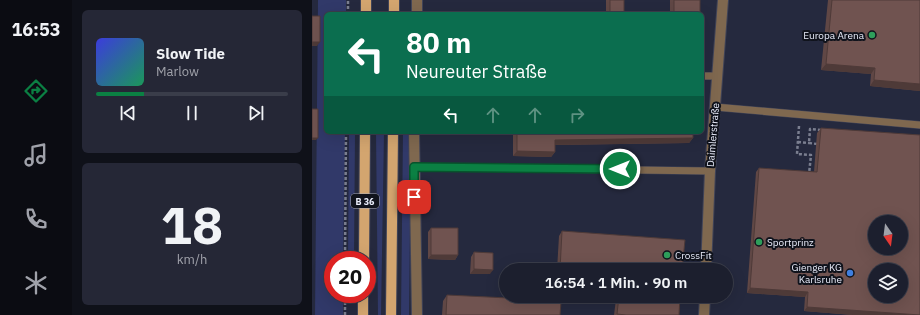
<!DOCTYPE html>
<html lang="de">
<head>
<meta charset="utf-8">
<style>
	:root { --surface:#1c1f2e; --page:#252736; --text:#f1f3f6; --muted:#a0a2aa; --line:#3a3d4a; --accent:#0b8043 }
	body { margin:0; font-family:"IBM Plex Sans",sans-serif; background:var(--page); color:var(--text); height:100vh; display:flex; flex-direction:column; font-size:15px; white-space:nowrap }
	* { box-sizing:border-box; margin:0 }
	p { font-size:13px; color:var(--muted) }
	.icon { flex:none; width:22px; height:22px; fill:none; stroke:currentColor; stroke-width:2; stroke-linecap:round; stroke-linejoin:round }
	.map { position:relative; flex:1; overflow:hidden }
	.panel { display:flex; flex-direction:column; gap:10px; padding:10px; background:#0f1119; width:240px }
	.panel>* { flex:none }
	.hud { position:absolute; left:12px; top:12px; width:380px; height:122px; border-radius:6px; box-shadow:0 4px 16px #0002,0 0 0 1px var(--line); background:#0b6e4f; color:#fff; overflow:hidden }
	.needle { width:26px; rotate:166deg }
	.controls { position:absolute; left:556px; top:215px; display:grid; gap:8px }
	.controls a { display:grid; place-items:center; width:40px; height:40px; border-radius:50%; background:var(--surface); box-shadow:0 4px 16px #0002,0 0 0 1px var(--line); font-size:20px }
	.speed { position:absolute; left:12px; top:251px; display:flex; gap:8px; font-size:20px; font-weight:700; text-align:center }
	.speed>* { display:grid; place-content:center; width:52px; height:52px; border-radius:50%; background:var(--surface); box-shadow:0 4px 16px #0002,0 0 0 1px var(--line); line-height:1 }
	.speed .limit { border:6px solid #d22; background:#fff; color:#111 }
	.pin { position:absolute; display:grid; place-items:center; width:34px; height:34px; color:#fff; margin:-17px; border-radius:8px; box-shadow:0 2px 6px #0006 }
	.me { position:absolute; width:44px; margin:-22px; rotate:270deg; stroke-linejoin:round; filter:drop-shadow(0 0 3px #0008) }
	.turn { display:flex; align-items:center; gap:14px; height:84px; padding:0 16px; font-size:18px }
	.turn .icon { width:52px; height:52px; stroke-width:2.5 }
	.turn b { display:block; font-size:28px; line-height:34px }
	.lanes { display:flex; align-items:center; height:38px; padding:0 16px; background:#0003; justify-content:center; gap:20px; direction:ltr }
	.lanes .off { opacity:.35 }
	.panel .card { flex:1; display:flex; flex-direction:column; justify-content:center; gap:6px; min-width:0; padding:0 14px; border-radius:6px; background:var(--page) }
	.panel .dial { align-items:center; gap:0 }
	.dial b { font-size:52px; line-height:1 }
	.song { display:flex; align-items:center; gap:12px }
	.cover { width:48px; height:48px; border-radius:6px; background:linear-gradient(135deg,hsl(240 70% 55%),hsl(150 70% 35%)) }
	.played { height:4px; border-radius:2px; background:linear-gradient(90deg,var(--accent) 25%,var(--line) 25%) }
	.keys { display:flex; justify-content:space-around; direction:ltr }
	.trip { position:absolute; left:187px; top:263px; width:234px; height:40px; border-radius:20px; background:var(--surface); box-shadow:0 4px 16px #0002,0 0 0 1px var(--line); font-weight:600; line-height:40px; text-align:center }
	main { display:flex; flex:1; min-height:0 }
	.dock { display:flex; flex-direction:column; width:72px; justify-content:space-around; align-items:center; background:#0b0c12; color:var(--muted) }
	.dock .icon { width:28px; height:28px }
	.dock .selected { color:var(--accent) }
	.dock b { font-size:18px; color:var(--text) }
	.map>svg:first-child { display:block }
	.green { fill:#313969 }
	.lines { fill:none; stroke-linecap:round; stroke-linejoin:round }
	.service-casing { stroke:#414458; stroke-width:8 }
	.minor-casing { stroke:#414458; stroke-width:12 }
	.primary-casing { stroke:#414458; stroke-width:12 }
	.path { stroke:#7a7e8f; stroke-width:2.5; stroke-dasharray:3 2; stroke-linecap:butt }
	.service { stroke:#7f684f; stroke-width:7 }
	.minor { stroke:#7f684f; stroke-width:10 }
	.primary { stroke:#d3a56f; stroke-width:10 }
	.wall { fill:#604745 }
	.shaded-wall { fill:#4e3a38 }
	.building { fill:#705350; stroke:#4e3a38; fill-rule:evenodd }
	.route-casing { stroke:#07532c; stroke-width:10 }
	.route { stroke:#0b8043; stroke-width:7 }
	.leisure-dot { fill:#2e9e5b; stroke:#10131c; stroke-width:1.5 }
	.shop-dot { fill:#3f7fe0; stroke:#10131c; stroke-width:1.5 }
	.labels { text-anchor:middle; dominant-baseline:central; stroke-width:4; stroke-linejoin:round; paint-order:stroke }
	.shield { fill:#10131c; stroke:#a9acb8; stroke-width:1 }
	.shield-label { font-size:9px; font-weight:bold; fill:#eaedfb }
	.poi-label { font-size:10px; fill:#eaedfb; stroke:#10131c; text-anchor:end }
	.street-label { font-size:10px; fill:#eaedfb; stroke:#10131c }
</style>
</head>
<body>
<main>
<nav class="dock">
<b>16:53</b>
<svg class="icon selected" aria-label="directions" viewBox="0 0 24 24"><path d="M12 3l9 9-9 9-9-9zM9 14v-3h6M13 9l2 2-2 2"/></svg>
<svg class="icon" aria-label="music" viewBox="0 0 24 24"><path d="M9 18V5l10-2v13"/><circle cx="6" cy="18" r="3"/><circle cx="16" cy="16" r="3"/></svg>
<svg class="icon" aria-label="phone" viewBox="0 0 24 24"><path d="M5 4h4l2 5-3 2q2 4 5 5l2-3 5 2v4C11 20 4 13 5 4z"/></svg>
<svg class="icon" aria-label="climate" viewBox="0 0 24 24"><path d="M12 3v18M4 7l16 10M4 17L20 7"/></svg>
</nav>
<section class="panel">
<div class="card">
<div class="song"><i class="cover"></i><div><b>Slow Tide</b><p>Marlow</p></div></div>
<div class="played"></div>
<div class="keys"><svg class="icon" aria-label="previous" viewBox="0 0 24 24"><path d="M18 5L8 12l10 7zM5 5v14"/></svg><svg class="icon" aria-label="pause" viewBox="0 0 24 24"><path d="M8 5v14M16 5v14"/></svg><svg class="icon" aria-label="next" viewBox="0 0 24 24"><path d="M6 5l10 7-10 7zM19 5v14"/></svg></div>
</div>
<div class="card dial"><b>18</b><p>km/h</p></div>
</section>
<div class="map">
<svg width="608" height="315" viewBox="0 0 608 315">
	<rect width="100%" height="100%" fill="#25293e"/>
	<path class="green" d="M6,0H34V14H14V132H33L31,260H21V294H31V315H3Z
		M37,132H43L42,260H36Z
		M64,132H72L69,315H66Z
		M91,132H99L97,315H89Z"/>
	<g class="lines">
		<g class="service-casing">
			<path id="service" d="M390,76H404
				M403,107L608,125
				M102,167L398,171"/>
		</g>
		<g class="minor-casing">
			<path id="minor" d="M105,14V0
				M102,132L105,315
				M394,270L398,171L411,0
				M392,315L393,296"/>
		</g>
		<g class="primary-casing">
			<path id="primary" d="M54,14V0
				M82,14V0
				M52,260L53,132
				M51,315V294
				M79,315L81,132"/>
		</g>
		<path class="path" d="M36,14V0
			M487,126L485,154L499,155L497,174
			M486,142L497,143
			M505,144L497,143L498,129L509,130
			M33,260L34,132
			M33,315V294"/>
		<use href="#service" class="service"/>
		<use href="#minor" class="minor"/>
		<use href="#primary" class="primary"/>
	</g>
	<path class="wall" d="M294,0H312V14H294Z
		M358,0H388V14H358Z
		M516,0H608V91L558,86L559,74L509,70Z
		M509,128L608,315H541L492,311L493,297L435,293L444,172L447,168L502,172L505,133Z
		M201,132H381V138L377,143L243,145V152L239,157L201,156Z
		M119,228L146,255L143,260L116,259V232Z
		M250,231L370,270H245L247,236Z
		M162,252L178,274H158L159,257Z
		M135,295L248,315H130L131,301Z
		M252,296H368L367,315H302L304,299Z"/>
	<path class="shaded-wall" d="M0,42H8L5,46H0Z
		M514,64L563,68L559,74L509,70Z
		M562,80L608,84V91L558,86Z
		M0,138H6L4,140H0Z
		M381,138L377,143L239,145L243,140Z
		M205,151L243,152L239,157L201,156Z
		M119,255H146L143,260L116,259Z
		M162,269L181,270L178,274H158Z
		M438,288L496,292L493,297L435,293Z
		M252,296H306L304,299Z
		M495,307L608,315H541L492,311Z"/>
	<path class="building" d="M298,0H312V14H298Z
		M362,0H388V14H362Z
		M520,0H608V84L562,80L563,68L514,64Z
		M135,12L159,13V14H135Z
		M0,16H8V42H0Z
		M0,109H6V138H0Z
		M509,128L608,135V315L495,307L496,292L438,288L447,168L505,172ZM563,222H589V248H563ZM563,270H589V296H563Z
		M205,132H381V138L243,140V152L205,151Z
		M119,228H146V255H119Z
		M250,231L373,240L370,270H248Z
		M162,252L181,253V270L162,269Z
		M135,295L217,299L249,302L248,315H134Z
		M307,296H368L367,315H314L305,314Z"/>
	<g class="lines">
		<g class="route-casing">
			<path id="route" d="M102,197V167L308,169"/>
		</g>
		<use href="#route" class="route"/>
	</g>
	<g class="leisure-dot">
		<circle cx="560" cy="35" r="4"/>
		<circle cx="447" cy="242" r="4"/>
		<circle cx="355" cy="255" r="4"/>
	</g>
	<circle class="shop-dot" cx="538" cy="273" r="4"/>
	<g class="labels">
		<rect class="shield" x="39" y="194" width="28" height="14" rx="3"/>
		<g class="shield-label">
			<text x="53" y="201">B 36</text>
		</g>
		<g class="poi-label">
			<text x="552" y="35">Europa Arena</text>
			<text x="455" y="242" text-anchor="start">Sportprinz</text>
			<text x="363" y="255" text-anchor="start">CrossFit</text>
			<text x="530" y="267">Gienger KG<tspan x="530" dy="12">Karlsruhe</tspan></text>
		</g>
		<g class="street-label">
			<text transform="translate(401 135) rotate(-85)">Daimlerstraße</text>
		</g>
	</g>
</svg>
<div class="controls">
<a><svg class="needle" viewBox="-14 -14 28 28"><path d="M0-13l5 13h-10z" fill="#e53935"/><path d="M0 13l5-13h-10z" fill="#a0a2aa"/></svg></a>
<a><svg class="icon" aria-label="layers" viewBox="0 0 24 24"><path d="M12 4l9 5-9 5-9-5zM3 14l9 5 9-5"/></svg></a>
</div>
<div class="speed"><div class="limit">20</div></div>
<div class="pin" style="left:102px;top:197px;background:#d93025"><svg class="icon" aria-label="arrive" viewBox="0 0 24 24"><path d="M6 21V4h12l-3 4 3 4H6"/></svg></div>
<svg class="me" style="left:308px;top:169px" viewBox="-20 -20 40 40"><circle r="17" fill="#0b8043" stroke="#fff" stroke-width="3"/><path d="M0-11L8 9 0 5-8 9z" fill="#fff"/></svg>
<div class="trip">16:54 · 1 Min. · 90 m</div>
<div class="hud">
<div class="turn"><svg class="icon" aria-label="left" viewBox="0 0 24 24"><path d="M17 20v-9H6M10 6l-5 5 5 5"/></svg><div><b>80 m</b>Neureuter Straße</div></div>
<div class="lanes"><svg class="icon" aria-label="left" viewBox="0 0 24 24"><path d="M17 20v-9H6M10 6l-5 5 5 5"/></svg><svg class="icon off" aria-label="ahead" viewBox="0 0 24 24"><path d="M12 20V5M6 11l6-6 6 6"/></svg><svg class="icon off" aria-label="ahead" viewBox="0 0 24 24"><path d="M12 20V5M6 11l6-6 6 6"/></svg><svg class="icon off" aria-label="right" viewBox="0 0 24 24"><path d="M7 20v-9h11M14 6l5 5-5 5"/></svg></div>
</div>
</div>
</main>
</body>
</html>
